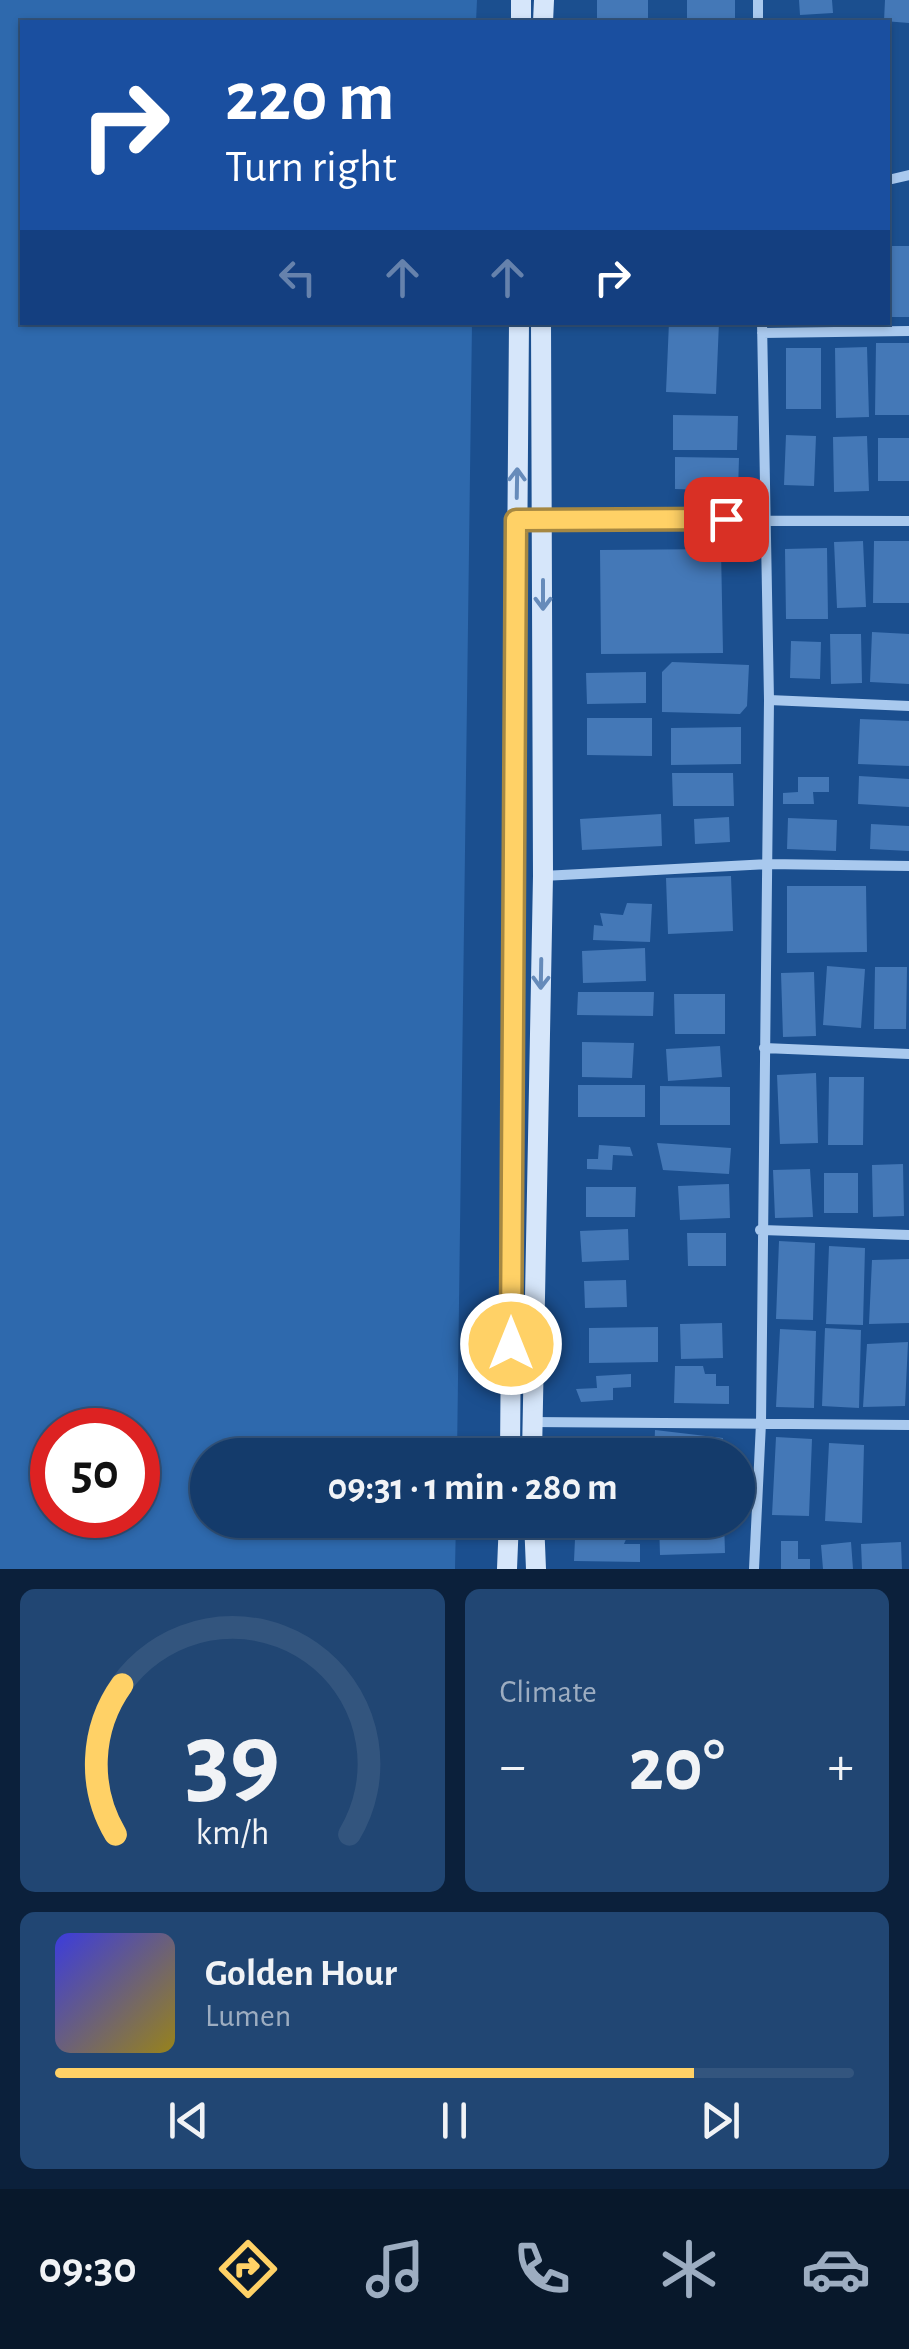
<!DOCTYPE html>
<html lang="en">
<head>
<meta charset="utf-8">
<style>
	:root { --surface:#143b6b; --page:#214673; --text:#f1f3f6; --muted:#9dadc1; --line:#33557e; --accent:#ffd166 }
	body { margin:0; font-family:"Alegreya Sans",sans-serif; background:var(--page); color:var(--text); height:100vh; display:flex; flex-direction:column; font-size:38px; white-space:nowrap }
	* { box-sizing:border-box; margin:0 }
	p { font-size:32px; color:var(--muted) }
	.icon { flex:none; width:55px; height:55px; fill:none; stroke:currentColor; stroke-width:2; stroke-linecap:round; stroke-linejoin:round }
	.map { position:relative; height:1569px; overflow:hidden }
	.drawer { display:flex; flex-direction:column; gap:20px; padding:20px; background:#0b203b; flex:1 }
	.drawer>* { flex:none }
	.guide { position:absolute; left:20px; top:20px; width:870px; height:305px; border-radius:0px; box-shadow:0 2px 8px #0004,0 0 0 2px var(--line); background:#1a4fa0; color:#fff; overflow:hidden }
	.speed { position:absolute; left:30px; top:1408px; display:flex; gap:20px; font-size:50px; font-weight:700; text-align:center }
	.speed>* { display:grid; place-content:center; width:130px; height:130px; border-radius:50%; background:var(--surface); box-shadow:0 2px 8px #0004,0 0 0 2px var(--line); line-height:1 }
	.speed .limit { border:15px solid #d22; background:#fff; color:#111 }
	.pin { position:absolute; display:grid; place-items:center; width:85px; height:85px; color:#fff; margin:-42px; border-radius:20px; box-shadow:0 5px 15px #0006 }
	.me { position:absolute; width:110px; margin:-55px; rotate:0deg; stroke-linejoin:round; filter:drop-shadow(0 0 8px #0008) }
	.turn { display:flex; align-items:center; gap:35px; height:210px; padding:0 40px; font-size:45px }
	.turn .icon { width:130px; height:130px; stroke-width:2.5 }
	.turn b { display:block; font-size:70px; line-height:85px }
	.lanes { display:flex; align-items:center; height:95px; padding:0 40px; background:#0003; justify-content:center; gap:50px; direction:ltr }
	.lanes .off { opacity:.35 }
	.big { font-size:75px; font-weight:600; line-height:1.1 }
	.drawer .tile { flex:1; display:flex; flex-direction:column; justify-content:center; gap:15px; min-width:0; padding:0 35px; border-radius:15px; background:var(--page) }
	.drawer .dial { align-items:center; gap:0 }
	.dial svg { height:260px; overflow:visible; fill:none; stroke:var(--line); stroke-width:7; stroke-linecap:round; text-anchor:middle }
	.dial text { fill:var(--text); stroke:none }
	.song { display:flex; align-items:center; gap:30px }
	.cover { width:120px; height:120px; border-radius:15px; background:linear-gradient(135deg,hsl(240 70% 55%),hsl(50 70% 35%)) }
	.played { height:10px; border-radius:5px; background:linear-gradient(90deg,var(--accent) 80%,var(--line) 80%) }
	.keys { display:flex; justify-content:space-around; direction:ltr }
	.heat { display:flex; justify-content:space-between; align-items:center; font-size:55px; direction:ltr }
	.drawer .tiles { flex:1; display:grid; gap:20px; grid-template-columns:1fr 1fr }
	.tile:last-child { grid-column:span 2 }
	.trip { position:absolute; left:190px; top:1438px; width:565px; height:100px; border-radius:50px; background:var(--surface); box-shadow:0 2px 8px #0004,0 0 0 2px var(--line); font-weight:600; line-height:100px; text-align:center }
	.tabs { display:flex; height:160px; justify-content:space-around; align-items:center; background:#08182b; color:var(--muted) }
	.tabs .icon { width:70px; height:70px }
	.tabs .active { color:var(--accent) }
	.tabs b { font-size:45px; color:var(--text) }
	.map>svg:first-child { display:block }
	.green { fill:#2e69ad; fill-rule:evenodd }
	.building { fill:#4478b7 }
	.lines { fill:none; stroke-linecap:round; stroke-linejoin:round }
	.street { stroke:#a9c9ee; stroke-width:10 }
	.secondary { stroke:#d6e6fa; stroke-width:20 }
	.oneway { stroke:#668bba }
	.route-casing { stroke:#a68842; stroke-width:25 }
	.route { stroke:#ffd166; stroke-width:18 }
</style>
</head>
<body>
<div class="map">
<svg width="909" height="1569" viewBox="0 0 909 1569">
	<rect width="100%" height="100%" fill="#1b4f8f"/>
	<path class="green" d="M0,0H477L476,22H22V322L472,323L457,1455H208V1520H456L455,1569H0ZM52,1430H138V1515H52Z"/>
	<path class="building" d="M597,0H648V22H597Z
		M687,0H735V21L687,20Z
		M799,0H832L833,13L800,15Z
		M885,0H909V23L884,21Z
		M888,246H909V317H888Z
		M669,322H719L716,394L666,392Z
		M876,343H909V415H875Z
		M867,347L869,417L836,418L835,348Z
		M786,348H821V409H786Z
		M673,415L738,416L737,450H673Z
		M786,435L816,436L814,486L784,485Z
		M867,436L869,491L834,492L833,437Z
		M878,438H909V481H878Z
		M675,457L739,458L738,491L675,489Z
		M863,541L866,607L837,608L834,542Z
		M874,541H909V603H873Z
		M827,548L828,619H786L785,549Z
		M721,549L723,653L601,654L600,550Z
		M872,632L909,634V684L870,682Z
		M830,634H861L862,683L831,684Z
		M791,641L821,642L820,679L790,678Z
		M672,662L749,665L747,706L740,714L662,712V672Z
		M646,672V703L587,704L586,673Z
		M587,718H652V756L587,755Z
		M860,719L909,721V766L858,764Z
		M741,727V764L671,765V728Z
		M672,773H733L734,806H673Z
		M859,776L909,779V807L858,804Z
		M798,777H829V792H813L814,804H783V793L798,792Z
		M661,814L662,846L582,850L580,819Z
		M729,817L730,842L695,844L694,819Z
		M788,818L837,820L836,851L787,849Z
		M871,824L909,826V851L870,849Z
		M731,876L733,931L668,934L666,878Z
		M787,886H866L867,952L787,953Z
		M627,903L652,904L650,942L593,940L594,925L603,926L600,913L623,915Z
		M645,948L646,981L583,983L582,951Z
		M827,966L865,969L861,1028L823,1025Z
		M875,967H907L906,1029H874Z
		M814,972L816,1036L783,1037L781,973Z
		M578,992H654L653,1016L577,1015Z
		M674,994H725V1034H675Z
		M582,1042L634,1043L632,1078L582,1077Z
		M720,1046L722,1077L668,1081L666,1049Z
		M816,1073L818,1143L780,1144L777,1075Z
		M829,1077H864L863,1145H828Z
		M578,1085H645V1117H578Z
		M660,1086L730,1087V1125H660Z
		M657,1143L731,1148L729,1174L663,1170Z
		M599,1145L630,1147L633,1156L613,1155L612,1170L587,1169V1159H598Z
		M903,1164L904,1216L873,1217L872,1165Z
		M810,1169L813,1217L775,1218L773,1170Z
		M824,1173H858V1213H824Z
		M729,1184L730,1218L680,1220L678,1186Z
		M586,1187H636L635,1217H586Z
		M628,1229L629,1260L582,1262L580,1231Z
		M687,1233H726V1266H688Z
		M779,1241L815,1243L813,1320L776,1319Z
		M829,1246L865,1248L863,1325L826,1324Z
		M909,1259V1323L869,1324L872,1260Z
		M626,1280L627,1307L585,1308L584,1281Z
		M722,1323L723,1358L681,1359L680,1324Z
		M658,1327V1362L589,1363V1328Z
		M825,1328L861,1330L859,1408L822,1406Z
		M780,1329L816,1331L814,1408L776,1407Z
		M908,1342L905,1406L863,1407L867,1344Z
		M675,1366H703L705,1374H716V1386H729V1404L674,1403Z
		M631,1374V1387L613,1388V1400L581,1402L576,1389L597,1388L596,1376Z
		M655,1430L723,1438L722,1455H654Z
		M776,1437L812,1439L809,1516L772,1515Z
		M829,1443L864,1445L862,1523L825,1521Z
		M682,1520H724L725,1553L660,1555L659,1521Z
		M591,1529L630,1530L624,1544H640V1562L574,1561L575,1539H591Z
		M781,1541H798V1559H810V1569H781Z
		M851,1542L853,1569H823L821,1545Z
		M901,1542L902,1569H862L861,1544Z"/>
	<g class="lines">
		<path class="street" d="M758,22V0
			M888,180L909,175
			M762,333L909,331
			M517,520L909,521
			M769,700L909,706
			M543,876L767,864L909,866
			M764,1048L909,1054
			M760,1230L909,1235
			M530,1422L909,1425
			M754,1569L761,1423L769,700L762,322"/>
		<path class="secondary" d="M521,22V0
			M543,22L544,0
			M510,1455L519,322
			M532,1455L543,876L541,322
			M534,1520L536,1569
			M507,1569L509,1520"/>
	</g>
	<defs><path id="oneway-shaft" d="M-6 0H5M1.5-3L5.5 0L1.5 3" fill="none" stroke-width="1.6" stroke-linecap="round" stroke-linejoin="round" transform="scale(2.5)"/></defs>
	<g class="oneway">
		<use href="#oneway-shaft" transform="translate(517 483) rotate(-89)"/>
		<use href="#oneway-shaft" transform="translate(543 595) rotate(90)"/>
		<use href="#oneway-shaft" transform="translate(541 974) rotate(91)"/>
	</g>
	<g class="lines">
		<g class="route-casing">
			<path id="route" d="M511,1344L516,520L726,519"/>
		</g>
		<use href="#route" class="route"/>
	</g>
</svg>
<div class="speed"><div class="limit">50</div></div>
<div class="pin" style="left:726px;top:519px;background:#d93025"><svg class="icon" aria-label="arrive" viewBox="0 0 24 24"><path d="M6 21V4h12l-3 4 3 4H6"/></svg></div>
<svg class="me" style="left:511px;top:1344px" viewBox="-20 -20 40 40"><circle r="17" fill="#ffd166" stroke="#fff" stroke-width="3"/><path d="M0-11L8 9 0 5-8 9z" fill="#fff"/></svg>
<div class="trip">09:31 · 1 min · 280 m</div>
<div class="guide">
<div class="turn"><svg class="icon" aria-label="right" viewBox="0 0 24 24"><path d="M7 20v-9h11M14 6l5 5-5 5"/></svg><div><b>220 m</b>Turn right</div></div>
<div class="lanes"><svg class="icon off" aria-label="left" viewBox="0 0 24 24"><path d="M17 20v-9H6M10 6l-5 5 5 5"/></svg><svg class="icon off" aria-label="ahead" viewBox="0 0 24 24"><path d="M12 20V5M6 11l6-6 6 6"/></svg><svg class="icon off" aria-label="ahead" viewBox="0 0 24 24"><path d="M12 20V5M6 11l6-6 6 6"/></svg><svg class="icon" aria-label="right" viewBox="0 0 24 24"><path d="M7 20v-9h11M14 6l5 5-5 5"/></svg></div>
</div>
</div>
<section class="drawer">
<div class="tiles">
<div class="tile dial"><svg viewBox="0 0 100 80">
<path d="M14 69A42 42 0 1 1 86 69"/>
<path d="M14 69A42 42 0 0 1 16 23" stroke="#ffd166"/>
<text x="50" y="56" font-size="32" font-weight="700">39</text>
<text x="50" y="72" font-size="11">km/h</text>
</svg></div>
<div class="tile"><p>Climate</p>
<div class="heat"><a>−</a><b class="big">20°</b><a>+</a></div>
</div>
<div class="tile">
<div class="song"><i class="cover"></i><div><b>Golden Hour</b><p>Lumen</p></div></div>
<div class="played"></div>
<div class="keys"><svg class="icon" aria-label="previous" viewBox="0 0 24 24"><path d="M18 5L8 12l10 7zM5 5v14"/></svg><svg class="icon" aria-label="pause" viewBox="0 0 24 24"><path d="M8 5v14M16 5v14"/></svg><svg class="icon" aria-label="next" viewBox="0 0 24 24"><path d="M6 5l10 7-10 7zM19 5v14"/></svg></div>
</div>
</div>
</section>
<nav class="tabs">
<b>09:30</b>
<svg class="icon active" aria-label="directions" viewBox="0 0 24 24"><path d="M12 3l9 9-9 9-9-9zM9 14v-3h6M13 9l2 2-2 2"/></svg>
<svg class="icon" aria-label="music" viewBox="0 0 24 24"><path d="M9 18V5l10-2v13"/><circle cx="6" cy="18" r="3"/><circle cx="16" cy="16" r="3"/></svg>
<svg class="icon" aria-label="phone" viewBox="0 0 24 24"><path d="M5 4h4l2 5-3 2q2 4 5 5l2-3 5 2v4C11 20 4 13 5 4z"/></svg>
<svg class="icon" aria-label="climate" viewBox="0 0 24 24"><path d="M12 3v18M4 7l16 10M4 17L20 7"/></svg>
<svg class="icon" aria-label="car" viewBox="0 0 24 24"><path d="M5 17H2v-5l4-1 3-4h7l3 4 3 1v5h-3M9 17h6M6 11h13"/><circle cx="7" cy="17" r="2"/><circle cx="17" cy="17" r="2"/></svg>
</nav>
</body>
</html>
